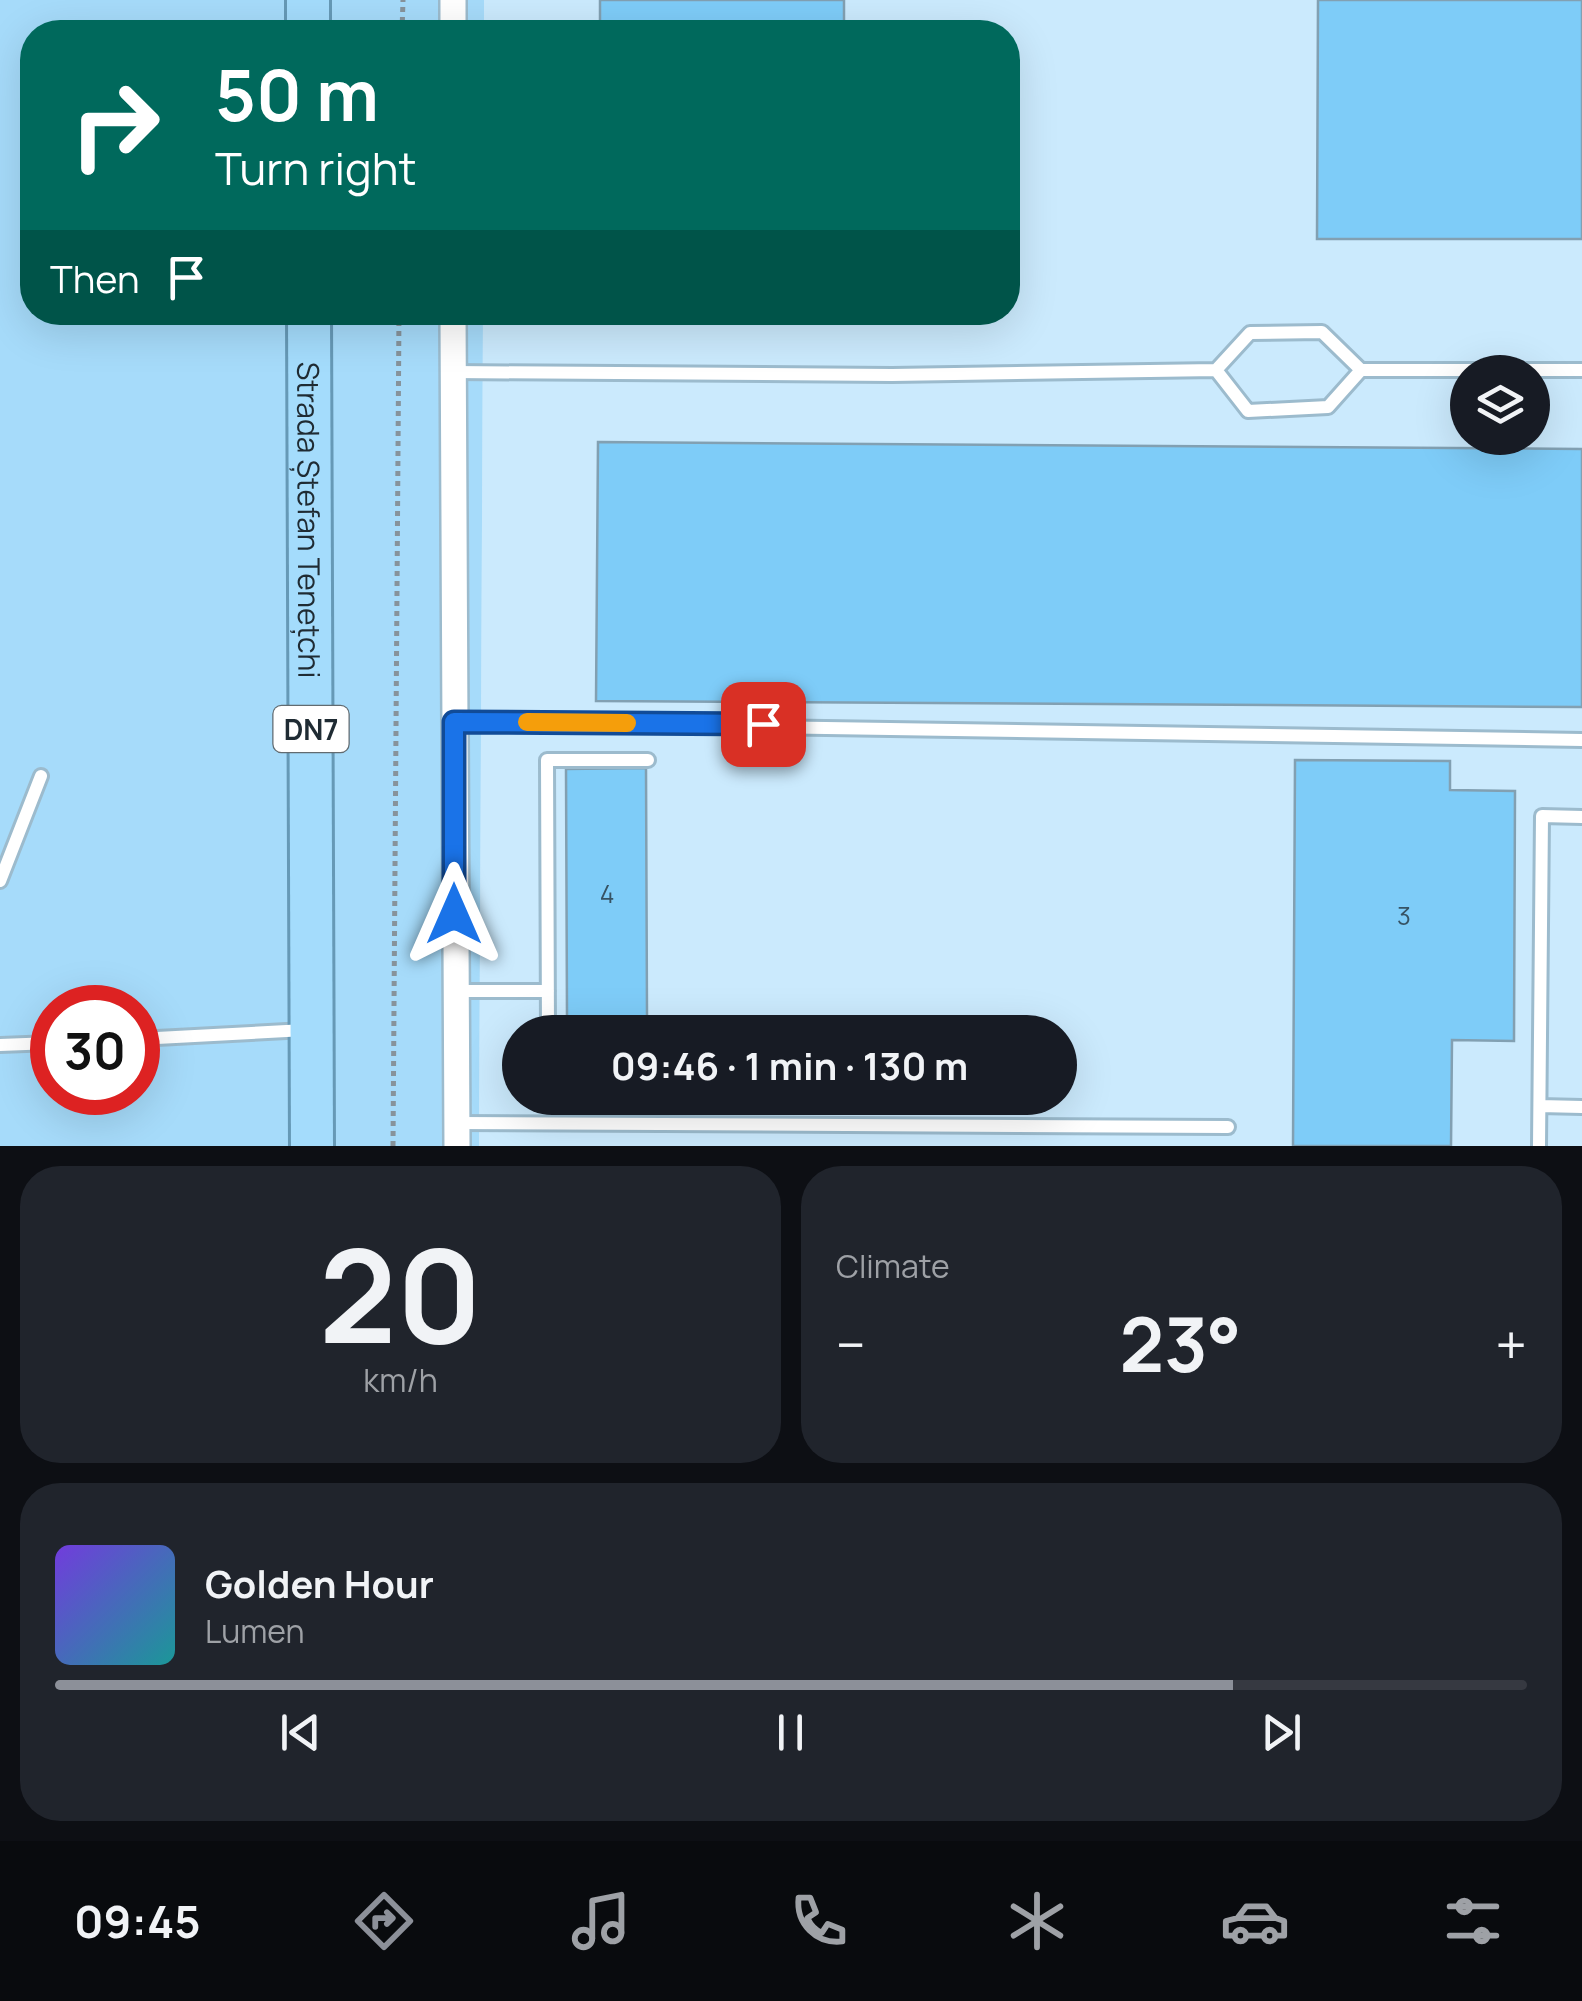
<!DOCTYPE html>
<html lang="en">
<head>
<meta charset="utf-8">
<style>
	:root { --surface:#171b24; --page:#20242c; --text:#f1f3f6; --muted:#9ea1a6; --line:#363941; --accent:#8c9099 }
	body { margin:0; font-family:Manrope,sans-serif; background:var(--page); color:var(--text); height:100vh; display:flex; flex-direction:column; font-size:38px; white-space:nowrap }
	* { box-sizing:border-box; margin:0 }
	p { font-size:32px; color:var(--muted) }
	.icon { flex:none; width:55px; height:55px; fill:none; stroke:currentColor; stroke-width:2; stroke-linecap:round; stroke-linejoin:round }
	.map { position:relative; height:1146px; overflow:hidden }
	.details { display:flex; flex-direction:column; gap:20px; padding:20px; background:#0d0f14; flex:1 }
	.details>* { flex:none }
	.top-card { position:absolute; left:20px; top:20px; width:1000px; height:305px; border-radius:40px; box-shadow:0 10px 40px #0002; background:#00695c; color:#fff; overflow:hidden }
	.fabs { position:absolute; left:1450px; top:355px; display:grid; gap:20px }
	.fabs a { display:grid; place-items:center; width:100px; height:100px; border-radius:50%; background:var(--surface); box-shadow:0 10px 40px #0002; font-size:50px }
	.speed { position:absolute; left:30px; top:985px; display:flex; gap:20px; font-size:50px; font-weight:700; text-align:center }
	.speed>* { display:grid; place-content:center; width:130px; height:130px; border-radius:50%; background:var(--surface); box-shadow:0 10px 40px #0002; line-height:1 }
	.speed .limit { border:15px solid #d22; background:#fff; color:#111 }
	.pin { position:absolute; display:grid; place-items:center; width:85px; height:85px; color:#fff; margin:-42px; border-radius:20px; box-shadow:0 5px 15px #0006 }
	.me { position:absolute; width:110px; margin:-55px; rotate:0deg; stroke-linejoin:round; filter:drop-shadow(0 0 8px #0008) }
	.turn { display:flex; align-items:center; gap:35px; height:210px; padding:0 30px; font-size:45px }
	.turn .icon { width:130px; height:130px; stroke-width:2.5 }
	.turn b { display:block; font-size:70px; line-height:85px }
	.then { display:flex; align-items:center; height:95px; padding:0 30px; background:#0003; gap:20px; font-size:38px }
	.big { font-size:75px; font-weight:700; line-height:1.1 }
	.details .card { flex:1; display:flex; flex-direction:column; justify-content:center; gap:15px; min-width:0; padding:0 35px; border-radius:40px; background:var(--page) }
	.details .dial { align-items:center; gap:0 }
	.dial b { font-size:130px; line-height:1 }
	.song { display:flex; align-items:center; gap:30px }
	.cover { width:120px; height:120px; border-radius:15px; background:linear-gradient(135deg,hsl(260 70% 55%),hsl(180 70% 35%)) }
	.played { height:10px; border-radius:5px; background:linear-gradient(90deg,var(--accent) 80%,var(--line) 80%) }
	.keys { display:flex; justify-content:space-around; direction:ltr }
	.heat { display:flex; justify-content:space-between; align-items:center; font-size:55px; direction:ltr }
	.details .tiles { flex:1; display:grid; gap:20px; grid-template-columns:1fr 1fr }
	.card:last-child { grid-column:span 2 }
	.trip { position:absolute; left:502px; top:1015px; width:575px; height:100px; border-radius:50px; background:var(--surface); box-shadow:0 10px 40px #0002; font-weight:700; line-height:100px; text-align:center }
	.tabs { display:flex; height:160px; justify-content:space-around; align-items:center; background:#090b0e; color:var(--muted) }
	.tabs .icon { width:70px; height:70px }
	.tabs .current { color:var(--accent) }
	.tabs b { font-size:45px; color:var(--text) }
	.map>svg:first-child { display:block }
	.built { fill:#cbeafd; fill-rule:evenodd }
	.green { fill:#a6dbfa; fill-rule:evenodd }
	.building { fill:#7eccf8; stroke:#82a0b2; stroke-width:2.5 }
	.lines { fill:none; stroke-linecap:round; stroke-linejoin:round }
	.service-casing { stroke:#9cbbcd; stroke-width:18 }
	.minor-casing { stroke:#9cbbcd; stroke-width:30 }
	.trunk-casing { stroke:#6699b6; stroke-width:48 }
	.path { stroke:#87939b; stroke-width:5; stroke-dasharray:5 5; stroke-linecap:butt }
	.service { stroke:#fff; stroke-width:12 }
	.minor { stroke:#fff; stroke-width:25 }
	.trunk { stroke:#a4dcfc; stroke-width:42 }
	.route-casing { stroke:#114b97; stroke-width:25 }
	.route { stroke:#1a73e8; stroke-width:18 }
	.slow { stroke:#f59e0b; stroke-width:18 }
	.labels { text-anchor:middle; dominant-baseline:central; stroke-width:9; stroke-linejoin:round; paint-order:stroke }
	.number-label { font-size:25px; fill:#375364 }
	.shield { fill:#fff; stroke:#626b70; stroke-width:2.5 }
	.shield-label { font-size:28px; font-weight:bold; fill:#1f2b33 }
	.street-label { font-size:30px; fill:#1f2b33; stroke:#fff }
</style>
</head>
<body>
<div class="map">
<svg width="1582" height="1146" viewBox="0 0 1582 1146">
	<rect width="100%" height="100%" fill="#e8f4fc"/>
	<path class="built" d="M484,0H1582V1146H479L483,313L1008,312V32H484ZM1468,372H1532V438H1468ZM520,1032H1060V1098H520Z"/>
	<path class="green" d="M0,0H484V32H32V312L483,313L479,1146H0ZM52,1008H138V1092H52Z"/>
	<path class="building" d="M600,0H844V32H600Z
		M1318,0H1582V239H1317Z
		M598,442L1582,449V707L596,701Z
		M1295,760L1450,761V790L1515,791L1514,1041L1452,1040L1451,1146H1293Z
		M646,768L647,1016L567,1017L566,769Z"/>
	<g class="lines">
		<g class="service-casing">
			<path id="service" d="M1322,332L1361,370L1328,407L1248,411L1216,370L1250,333Z
				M1361,370H1582
				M454,372L892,375L1216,370
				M455,722L1582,740
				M0,881L41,776
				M455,991H548
				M548,1032L547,760H648
				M138,1039L305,1030
				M0,1045L52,1043
				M1540,1106L1582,1107
				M457,1123L1228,1127
				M1539,1146L1542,816L1582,817"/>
		</g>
		<g class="minor-casing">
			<path id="minor" d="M453,0V32
				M453,312L457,1146"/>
		</g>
		<g class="trunk-casing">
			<g id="trunk">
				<path d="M308,0V32"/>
				<path id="s1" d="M309,312L312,1146"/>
			</g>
		</g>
		<path class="path" d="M402,32L403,0
			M393,1146L399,312"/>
		<use href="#service" class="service"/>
		<use href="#minor" class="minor"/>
		<use href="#trunk" class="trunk"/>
	</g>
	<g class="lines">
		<g class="route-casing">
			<path id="route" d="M454,914V722L763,724"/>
		</g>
		<use href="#route" class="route"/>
		<path class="slow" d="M527,722L627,723"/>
	</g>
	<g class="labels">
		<g class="number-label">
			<text x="607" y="893">4</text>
			<text x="1404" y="915">3</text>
		</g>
		<rect class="shield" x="273.5" y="706" width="75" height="46" rx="8"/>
		<g class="shield-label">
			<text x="311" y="729">DN7</text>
		</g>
		<g class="street-label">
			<text stroke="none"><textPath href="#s1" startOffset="208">Strada Ștefan Tenețchi</textPath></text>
		</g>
	</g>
</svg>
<div class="fabs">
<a><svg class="icon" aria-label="layers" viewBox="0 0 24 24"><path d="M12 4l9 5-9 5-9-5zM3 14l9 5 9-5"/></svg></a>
</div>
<div class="speed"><div class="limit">30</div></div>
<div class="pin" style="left:763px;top:724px;background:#d93025"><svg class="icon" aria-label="arrive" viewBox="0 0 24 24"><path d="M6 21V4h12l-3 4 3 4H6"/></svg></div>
<svg class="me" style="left:454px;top:914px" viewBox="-20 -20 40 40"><path d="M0-17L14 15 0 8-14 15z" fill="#1a73e8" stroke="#fff" stroke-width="4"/></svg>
<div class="trip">09:46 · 1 min · 130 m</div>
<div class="top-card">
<div class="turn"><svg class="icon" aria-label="right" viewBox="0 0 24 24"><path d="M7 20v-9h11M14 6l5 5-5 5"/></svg><div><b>50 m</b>Turn right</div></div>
<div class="then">Then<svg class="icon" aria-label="arrive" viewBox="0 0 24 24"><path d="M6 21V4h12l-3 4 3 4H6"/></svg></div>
</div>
</div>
<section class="details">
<div class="tiles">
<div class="card dial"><b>20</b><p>km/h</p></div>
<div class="card"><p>Climate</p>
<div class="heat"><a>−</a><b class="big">23°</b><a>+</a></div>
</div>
<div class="card">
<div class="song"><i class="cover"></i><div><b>Golden Hour</b><p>Lumen</p></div></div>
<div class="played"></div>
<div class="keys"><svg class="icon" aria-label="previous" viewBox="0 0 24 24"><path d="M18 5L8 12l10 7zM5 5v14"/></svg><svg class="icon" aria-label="pause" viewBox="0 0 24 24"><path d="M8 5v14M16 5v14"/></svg><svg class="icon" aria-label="next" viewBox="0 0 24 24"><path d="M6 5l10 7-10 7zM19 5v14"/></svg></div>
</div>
</div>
</section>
<nav class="tabs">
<b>09:45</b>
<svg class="icon current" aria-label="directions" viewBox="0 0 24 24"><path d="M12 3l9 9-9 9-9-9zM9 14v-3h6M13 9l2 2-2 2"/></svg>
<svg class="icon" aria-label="music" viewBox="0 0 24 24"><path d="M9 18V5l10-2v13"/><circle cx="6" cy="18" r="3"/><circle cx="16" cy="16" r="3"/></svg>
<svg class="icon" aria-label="phone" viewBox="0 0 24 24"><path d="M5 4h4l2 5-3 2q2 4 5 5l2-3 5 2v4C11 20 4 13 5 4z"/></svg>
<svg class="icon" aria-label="climate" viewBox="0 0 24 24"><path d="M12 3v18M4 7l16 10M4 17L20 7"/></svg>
<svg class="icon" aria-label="car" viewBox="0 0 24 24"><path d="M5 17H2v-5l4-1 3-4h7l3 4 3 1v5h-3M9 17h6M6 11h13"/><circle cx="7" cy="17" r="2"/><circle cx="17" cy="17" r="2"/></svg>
<svg class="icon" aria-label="filters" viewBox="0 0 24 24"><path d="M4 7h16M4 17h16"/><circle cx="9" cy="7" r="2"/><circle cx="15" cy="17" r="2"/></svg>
</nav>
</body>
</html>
